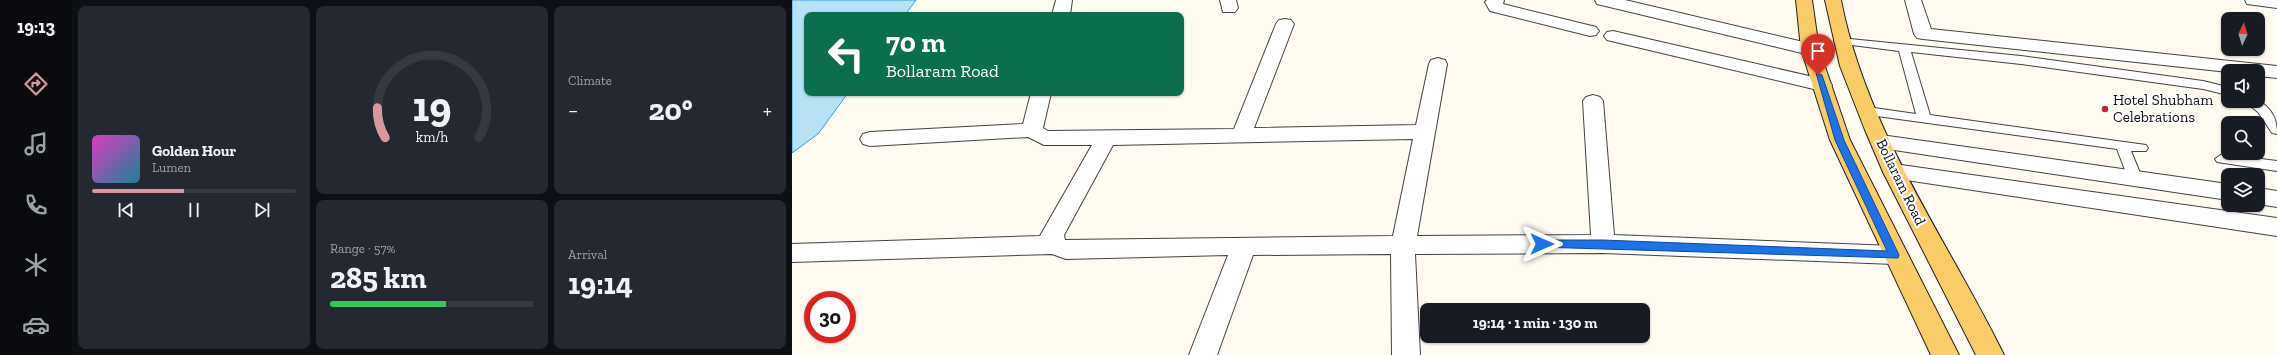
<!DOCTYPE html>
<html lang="en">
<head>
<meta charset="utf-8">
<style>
	:root { --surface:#171b24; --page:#242831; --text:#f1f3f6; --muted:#9ea1a6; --line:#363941; --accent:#db96a0 }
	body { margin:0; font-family:"Zilla Slab",serif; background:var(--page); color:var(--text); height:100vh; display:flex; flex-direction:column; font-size:15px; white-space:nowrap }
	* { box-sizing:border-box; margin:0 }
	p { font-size:13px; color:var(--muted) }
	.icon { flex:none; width:22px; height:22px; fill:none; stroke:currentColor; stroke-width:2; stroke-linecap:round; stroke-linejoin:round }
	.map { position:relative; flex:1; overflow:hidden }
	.sheet { display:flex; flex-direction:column; gap:6px; padding:6px; background:#0d0f14; width:720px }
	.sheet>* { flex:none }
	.banner { position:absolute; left:12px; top:12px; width:380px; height:84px; border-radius:8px; box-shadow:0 1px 3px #0004; background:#0b6e4f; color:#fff; overflow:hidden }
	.needle { width:26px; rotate:4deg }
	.buttons { position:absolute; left:1429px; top:12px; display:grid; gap:8px }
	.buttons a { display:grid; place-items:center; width:44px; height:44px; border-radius:8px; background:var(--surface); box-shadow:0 1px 3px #0004; font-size:20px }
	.speed { position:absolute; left:12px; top:291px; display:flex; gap:8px; font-size:20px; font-weight:700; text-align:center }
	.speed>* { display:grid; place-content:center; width:52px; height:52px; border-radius:50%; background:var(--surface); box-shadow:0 1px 3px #0004; line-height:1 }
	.speed .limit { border:6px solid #d22; background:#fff; color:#111 }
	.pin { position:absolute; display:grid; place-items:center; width:34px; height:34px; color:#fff; margin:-41px -17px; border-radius:50% 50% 50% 0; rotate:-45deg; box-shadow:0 0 4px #0007 }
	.pin .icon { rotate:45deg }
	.me { position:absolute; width:44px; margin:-22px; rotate:90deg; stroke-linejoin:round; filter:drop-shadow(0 0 3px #0008) }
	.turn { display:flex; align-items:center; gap:14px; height:84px; padding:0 16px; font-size:18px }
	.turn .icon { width:52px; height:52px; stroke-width:2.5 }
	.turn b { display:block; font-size:28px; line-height:34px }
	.big { font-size:30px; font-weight:800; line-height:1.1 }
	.sheet .card { flex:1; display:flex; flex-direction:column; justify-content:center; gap:6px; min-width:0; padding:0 14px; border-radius:8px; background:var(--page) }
	.sheet .dial { align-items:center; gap:0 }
	.dial svg { height:104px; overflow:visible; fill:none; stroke:var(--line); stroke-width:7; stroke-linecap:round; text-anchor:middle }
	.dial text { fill:var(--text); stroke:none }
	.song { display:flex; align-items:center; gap:12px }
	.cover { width:48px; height:48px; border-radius:6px; background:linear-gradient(135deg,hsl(310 70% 55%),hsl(190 70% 35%)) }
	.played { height:4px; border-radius:2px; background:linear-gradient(90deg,var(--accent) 45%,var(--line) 45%) }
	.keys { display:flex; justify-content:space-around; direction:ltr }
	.heat { display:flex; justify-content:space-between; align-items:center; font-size:22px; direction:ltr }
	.charge { height:6px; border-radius:3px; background:linear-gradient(90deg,#34c759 57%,var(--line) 0) }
	.sheet .tiles { flex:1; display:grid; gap:6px; grid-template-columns:repeat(3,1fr) }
	.card:first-child { grid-row:span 2 }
	.trip { position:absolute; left:628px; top:303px; width:230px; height:40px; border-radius:8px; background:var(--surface); box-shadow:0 1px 3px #0004; font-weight:800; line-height:40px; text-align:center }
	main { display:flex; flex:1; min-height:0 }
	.tab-bar { display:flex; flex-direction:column; width:72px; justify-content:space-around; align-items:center; background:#090b0e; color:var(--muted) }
	.tab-bar .icon { width:28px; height:28px }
	.tab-bar .active { color:var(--accent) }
	.tab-bar b { font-size:18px; color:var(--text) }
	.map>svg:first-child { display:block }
	.water { fill:#b5e2f6; stroke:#3b9dce }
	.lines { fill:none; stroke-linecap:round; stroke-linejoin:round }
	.lane-casing { stroke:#424242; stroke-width:2 }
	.street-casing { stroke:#424242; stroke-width:2 }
	.primary-casing { stroke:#202020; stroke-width:2 }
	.lane { fill:#fff; fill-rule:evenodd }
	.street { fill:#fff; fill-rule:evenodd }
	.primary { fill:#f9cc66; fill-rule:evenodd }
	.route { fill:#1a73e8; stroke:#114b97 }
	.poi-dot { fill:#c02537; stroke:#fff; stroke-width:1.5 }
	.labels { text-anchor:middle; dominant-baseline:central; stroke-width:4; stroke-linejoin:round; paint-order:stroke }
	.poi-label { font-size:15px; fill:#0f0f0f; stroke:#fff; text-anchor:start }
	.street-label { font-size:15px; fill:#0f0f0f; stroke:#fff }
</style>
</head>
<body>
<main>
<nav class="tab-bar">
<b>19:13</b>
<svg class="icon active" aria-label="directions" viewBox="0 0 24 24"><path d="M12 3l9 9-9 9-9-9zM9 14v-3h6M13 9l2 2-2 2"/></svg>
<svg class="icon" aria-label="music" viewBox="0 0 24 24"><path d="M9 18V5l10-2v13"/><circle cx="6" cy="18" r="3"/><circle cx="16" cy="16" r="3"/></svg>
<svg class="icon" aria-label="phone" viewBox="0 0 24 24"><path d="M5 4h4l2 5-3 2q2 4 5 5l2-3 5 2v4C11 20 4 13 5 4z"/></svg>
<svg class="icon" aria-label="climate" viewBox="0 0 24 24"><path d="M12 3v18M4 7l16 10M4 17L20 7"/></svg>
<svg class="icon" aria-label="car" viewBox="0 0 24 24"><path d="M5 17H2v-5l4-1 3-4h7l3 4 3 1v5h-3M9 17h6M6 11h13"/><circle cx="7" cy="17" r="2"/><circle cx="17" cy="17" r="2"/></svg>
</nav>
<section class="sheet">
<div class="tiles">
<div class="card">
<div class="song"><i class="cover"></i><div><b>Golden Hour</b><p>Lumen</p></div></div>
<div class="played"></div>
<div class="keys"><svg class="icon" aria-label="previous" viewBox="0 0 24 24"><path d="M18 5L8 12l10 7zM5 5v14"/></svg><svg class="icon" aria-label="pause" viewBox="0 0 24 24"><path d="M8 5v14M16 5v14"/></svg><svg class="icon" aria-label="next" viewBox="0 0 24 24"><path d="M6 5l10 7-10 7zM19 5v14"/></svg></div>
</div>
<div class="card dial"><svg viewBox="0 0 100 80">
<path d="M14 69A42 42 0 1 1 86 69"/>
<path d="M14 69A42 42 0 0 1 8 46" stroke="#db96a0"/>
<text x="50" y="56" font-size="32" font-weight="700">19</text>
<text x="50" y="72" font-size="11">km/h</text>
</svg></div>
<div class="card"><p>Climate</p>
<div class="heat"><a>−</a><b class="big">20°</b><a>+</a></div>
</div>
<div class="card"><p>Range · 57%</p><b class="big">285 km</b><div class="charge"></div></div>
<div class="card"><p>Arrival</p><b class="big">19:14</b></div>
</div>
</section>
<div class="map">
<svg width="1485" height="355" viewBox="0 0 1485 355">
	<rect width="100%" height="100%" fill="#fffbf0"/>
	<path class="water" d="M0,0H124L113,15H15V93H56L26,134L0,153Z"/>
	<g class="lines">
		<g class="lane-casing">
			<path id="lane" d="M1048,38L1229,56L1411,81L1436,87V95L1411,89L1229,64L1119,52L1138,115L1354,145L1356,148L1354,151H1339L1350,178L1348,181H1338L1336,178L1325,149L1070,114L1069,111L1070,108L1075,107L1124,114L1107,51L1044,43L1042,41Z
				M1466,100C1480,109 1485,118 1485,134L1480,133L1466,112L1452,101Z
				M1430,154L1485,161V171L1425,162L1423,159Z"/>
		</g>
		<g class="street-casing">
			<path id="street" d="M264,0H280L278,15H260Z
				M428,0H444L446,8L443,12H431Z
				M695,0H712L711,4L804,27L807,31L804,35L798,36L698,11L693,2Z
				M803,0H833L1024,45L1027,49L1024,53L1018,55L805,4Z
				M1113,0H1129L1139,29L1485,66V78L1466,76V71L1436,72L1131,39L1125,38L1122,34Z
				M1453,0H1485V8L1455,4Z
				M493,19L499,20L502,24L462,128L624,125L637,64L639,60L646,58L653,60L655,64L625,236L799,235L791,101L794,97L801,95L808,97L811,101L822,235L1102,246L1111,248L1114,255L1111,262L1102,264L811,253L623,254L628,355H600L599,254L461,255L425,355H397L436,255L274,259L260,254L0,262V244L248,236L300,145H252L236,137L78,146L71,144L68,139L71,134L78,132L231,124L239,93H259L251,128L256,131L442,129L484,24L487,20ZM621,139L601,236L273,240L272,235L321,145Z
				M821,31L1030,79L1037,81L1040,85L1037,89L1030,91L815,40L812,36L815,32Z
				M1089,135L1436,184V200L1082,147L1079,142L1082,137Z
				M1102,164L1485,218V236L1094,177L1091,172L1094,167Z
				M1466,188L1485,191V207L1466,204Z"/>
		</g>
		<g class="primary-casing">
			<path id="primary" d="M1004,0H1020L1027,49L1058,140L1167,355H1139L1038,140L1009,49Z
				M1033,0H1049C1074,130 1155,239 1212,355H1184L1091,172L1073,130L1048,66Z"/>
		</g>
		<use href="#lane" class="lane"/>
		<use href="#street" class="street"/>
		<use href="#primary" class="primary"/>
	</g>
	<path class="route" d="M1024,73L1030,75L1052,140L1107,255L1106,258L746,247L745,244L750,240H811L1095,251L1043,140Z"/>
	<circle class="poi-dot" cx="1313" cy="109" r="4"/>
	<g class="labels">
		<g class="poi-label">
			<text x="1321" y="100">Hotel Shubham<tspan x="1321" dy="17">Celebrations</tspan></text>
		</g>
		<g class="street-label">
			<text transform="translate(1109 182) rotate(64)">Bollaram Road</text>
		</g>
	</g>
</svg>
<div class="buttons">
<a><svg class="needle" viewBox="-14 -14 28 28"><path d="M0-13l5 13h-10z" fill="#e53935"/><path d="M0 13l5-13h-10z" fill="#9ea1a6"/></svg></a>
<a><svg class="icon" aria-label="sound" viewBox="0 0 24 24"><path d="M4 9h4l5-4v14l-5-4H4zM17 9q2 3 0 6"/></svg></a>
<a><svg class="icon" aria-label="search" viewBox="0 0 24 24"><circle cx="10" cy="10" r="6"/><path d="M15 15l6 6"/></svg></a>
<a><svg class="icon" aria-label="layers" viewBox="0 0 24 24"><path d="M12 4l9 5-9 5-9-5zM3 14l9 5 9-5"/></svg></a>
</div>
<div class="speed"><div class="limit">30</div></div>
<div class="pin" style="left:1026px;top:75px;background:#d93025"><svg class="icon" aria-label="arrive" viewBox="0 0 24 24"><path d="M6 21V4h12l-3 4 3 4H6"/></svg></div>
<svg class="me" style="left:750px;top:244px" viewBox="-20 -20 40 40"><path d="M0-17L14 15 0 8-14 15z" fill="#1a73e8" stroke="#fff" stroke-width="4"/></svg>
<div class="trip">19:14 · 1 min · 130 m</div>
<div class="banner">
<div class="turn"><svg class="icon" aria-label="left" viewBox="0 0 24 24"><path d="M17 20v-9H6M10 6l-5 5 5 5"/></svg><div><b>70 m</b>Bollaram Road</div></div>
</div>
</div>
</main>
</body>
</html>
